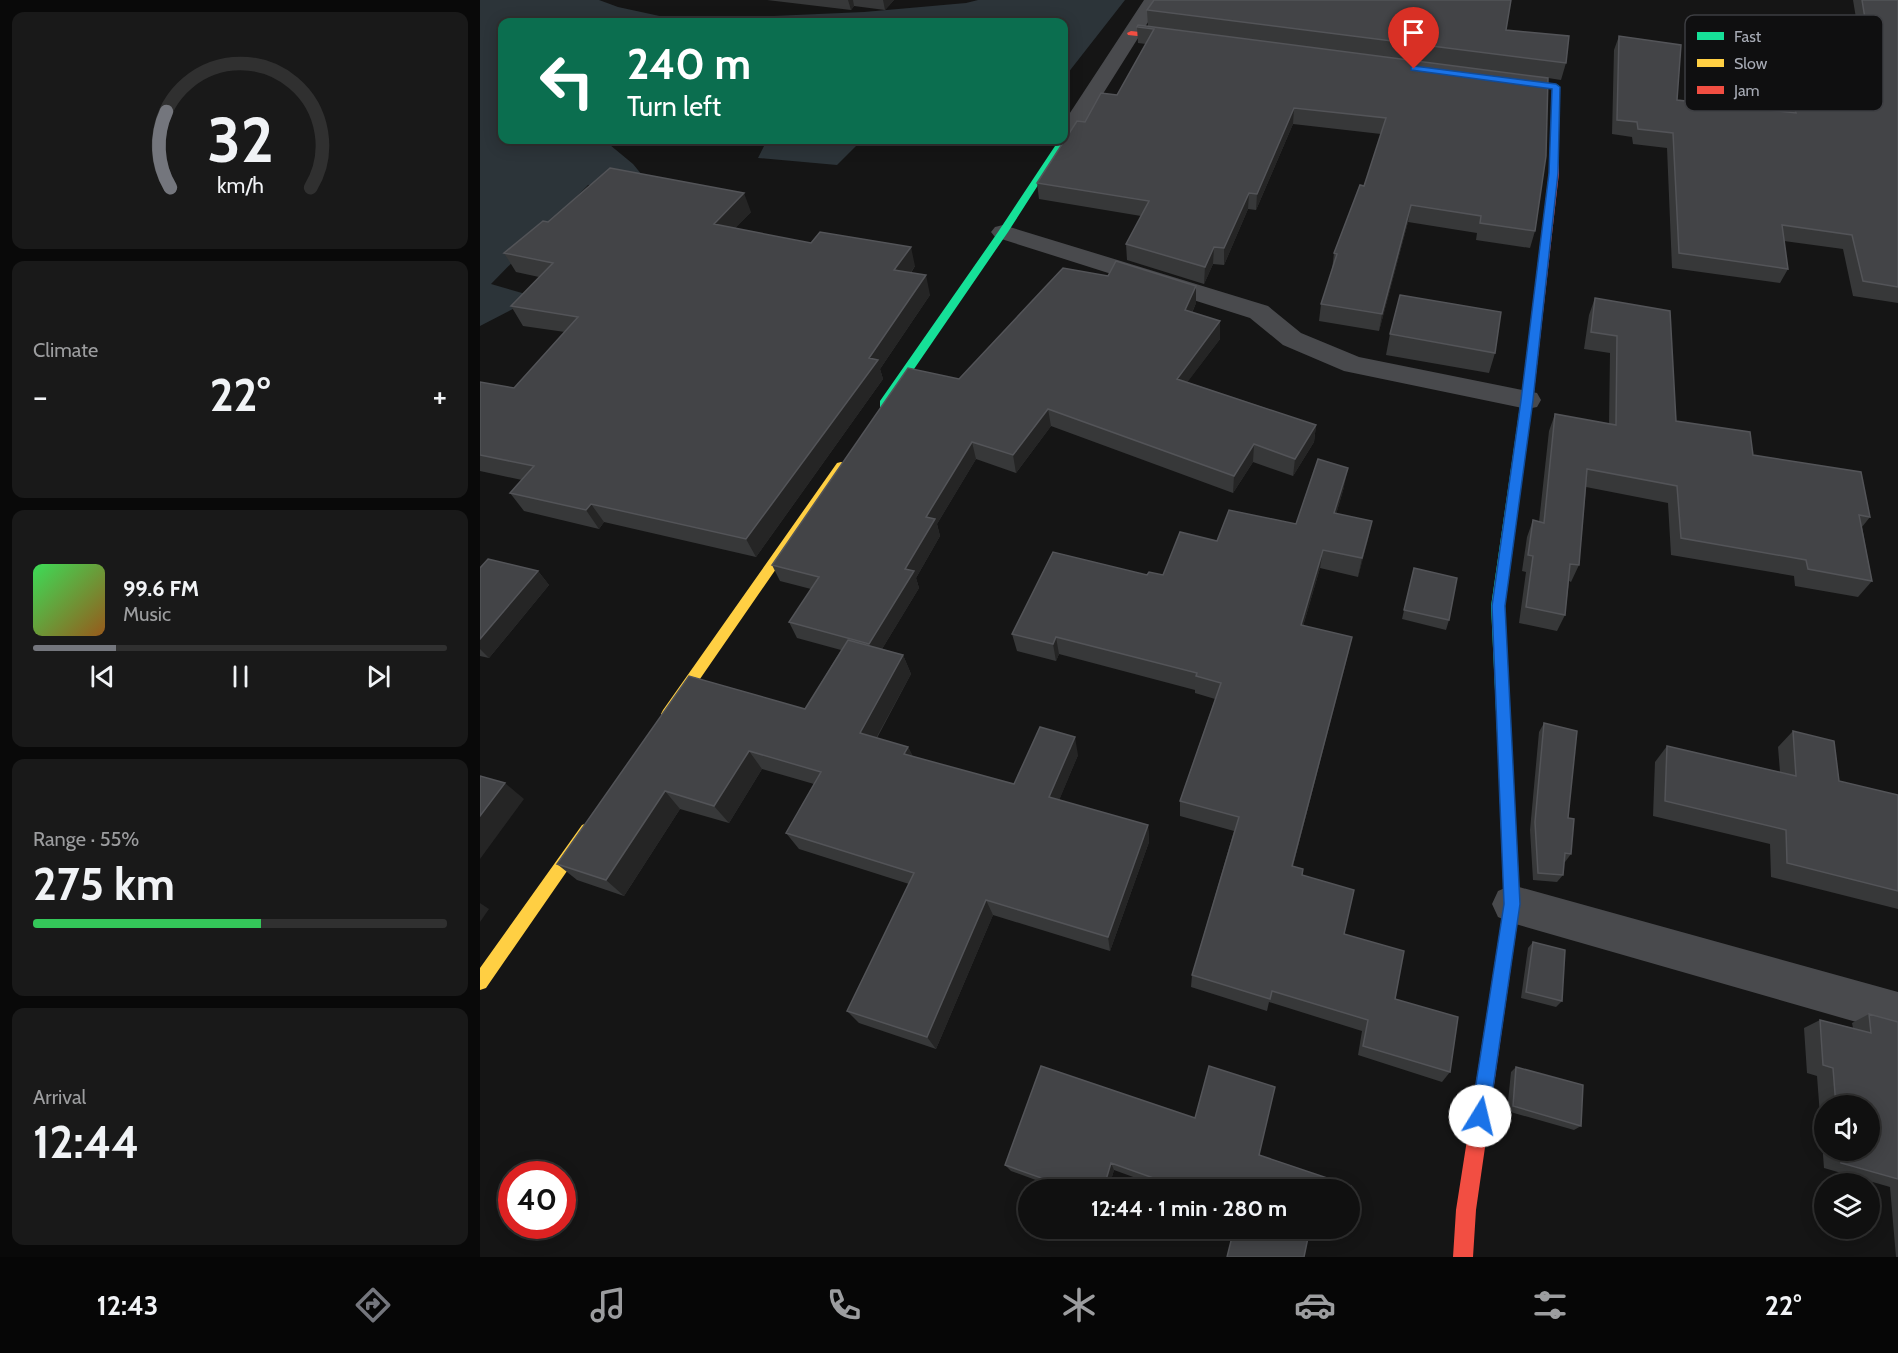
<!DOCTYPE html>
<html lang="en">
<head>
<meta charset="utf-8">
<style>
	:root { --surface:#101010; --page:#191919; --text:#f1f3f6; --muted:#9c9d9f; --line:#303030; --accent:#74767d }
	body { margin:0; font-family:Cabin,sans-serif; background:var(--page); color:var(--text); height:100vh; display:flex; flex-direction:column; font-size:22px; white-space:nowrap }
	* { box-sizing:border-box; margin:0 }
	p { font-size:20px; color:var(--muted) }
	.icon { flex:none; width:33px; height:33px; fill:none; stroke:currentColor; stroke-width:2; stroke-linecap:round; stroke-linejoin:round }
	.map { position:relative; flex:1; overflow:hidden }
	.side { display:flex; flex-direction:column; gap:12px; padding:12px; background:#090909; width:480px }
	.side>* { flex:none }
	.banner { position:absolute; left:18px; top:18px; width:570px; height:126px; border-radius:12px; box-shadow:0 3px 15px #0003,0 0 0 2px var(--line); background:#0b6e4f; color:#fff; overflow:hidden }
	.tools { position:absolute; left:1334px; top:1095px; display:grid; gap:12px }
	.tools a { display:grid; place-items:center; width:66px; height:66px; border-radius:50%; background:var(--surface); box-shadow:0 3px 15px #0003,0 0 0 2px var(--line); font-size:30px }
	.speed { position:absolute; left:18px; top:1161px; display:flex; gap:12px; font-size:30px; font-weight:700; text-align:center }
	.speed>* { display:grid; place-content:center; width:78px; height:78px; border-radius:50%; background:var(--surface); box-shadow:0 3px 15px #0003,0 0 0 2px var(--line); line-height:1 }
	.speed .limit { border:9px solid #d22; background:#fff; color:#111 }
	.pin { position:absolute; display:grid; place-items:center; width:51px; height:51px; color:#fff; margin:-62px -26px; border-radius:50% 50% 50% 0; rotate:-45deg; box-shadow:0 0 6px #0007 }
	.pin .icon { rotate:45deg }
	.me { position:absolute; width:66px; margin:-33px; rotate:9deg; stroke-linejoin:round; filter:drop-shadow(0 0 4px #0008) }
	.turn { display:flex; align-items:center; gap:21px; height:126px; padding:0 30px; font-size:27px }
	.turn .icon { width:78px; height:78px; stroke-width:2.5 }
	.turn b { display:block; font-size:42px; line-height:51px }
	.big { font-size:45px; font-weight:700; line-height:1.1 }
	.side .widget { flex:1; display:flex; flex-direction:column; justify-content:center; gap:9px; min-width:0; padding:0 21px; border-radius:12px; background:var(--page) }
	.side .dial { align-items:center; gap:0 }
	.dial svg { height:156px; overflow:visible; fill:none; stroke:var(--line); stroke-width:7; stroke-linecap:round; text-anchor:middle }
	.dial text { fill:var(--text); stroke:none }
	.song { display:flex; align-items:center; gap:18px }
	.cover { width:72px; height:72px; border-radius:9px; background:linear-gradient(135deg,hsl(130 70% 55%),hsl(30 70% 35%)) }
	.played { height:6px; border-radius:3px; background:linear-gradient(90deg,var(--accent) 20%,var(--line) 20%) }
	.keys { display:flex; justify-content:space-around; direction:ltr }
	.heat { display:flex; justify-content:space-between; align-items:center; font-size:33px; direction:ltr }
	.charge { height:9px; border-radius:4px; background:linear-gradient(90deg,#34c759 55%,var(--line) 0) }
	.trip { position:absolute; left:538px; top:1179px; width:342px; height:60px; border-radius:30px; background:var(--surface); box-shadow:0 3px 15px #0003,0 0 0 2px var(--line); font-weight:700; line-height:60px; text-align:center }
	.tabs { display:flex; height:96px; justify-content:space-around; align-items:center; background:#060606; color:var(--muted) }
	.tabs .icon { width:42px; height:42px }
	.tabs .selected { color:var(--accent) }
	.tabs b { font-size:27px; color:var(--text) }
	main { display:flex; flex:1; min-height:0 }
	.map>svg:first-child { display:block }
	.water { fill:#2c3439 }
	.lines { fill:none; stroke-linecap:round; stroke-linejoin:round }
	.street { fill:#494a4d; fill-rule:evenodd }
	.fast { fill:#16e098; fill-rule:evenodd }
	.slow { fill:#ffcf43; fill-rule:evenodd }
	.jam { fill:#f24e42; fill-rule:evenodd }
	.wall { fill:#373839; fill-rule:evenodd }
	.shaded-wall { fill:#252525 }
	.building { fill:#434447; stroke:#535458; stroke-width:1.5 }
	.route { fill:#1a73e8; stroke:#114b97; stroke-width:1.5 }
	.key { fill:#0f0f10; stroke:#3d3e42; stroke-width:1.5 }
	.key-label { font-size:16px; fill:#a7abb5 }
</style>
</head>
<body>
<main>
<section class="side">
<div class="widget dial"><svg viewBox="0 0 100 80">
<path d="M14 69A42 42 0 1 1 86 69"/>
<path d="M14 69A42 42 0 0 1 12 30" stroke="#74767d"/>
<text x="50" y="56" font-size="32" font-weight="700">32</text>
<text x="50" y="72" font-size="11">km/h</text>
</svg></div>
<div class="widget"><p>Climate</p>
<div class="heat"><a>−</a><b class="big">22°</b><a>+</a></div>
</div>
<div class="widget">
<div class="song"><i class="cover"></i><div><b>99.6 FM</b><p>Music</p></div></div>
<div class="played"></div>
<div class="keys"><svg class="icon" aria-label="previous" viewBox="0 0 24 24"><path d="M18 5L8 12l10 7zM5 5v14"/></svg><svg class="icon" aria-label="pause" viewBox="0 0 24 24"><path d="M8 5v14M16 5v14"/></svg><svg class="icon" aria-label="next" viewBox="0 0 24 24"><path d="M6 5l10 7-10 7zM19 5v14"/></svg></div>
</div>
<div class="widget"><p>Range · 55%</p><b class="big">275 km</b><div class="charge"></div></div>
<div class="widget"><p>Arrival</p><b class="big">12:44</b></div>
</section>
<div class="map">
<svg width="1418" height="1257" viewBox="0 0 1418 1257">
	<rect width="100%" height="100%" fill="#151515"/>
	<path class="water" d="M0,0H119L138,7L198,20L384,12L486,3L498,0H645L584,78V22H22V140H124L153,164L167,181L108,185L11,284L56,297L0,326Z
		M287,140H382L357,165L278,158Z"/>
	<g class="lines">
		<path class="street" d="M664,0H682L592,143L584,144L576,143L574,140H584V122Z
			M523,225L788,306L821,333L879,357L1047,391L1057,393L1061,400L1057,407L1047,409L864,371L803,345L770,318L515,237L511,232L515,227Z
			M1032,885L1418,992V1034L1032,923L1018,917L1012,904L1018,891Z"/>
		<path class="fast" d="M1022,78L1079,85L1078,139L1071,137L1072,89L1025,82H1022Z
			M584,137L587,140L528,232L408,407H400V401L518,232L579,140H584Z
			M1048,388L1054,392L1025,606L1032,754L1030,759L1025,760L1020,759L1018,754L1011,606L1042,392Z"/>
		<path class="slow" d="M361,462L365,463L367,466L365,469L193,718L188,720L183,718L181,714L183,710L357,463Z
			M107,823L112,825L115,830L112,835L6,988L0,990V968L102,825Z"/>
		<path class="jam" d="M651,31L703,37L707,39L703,41L648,35L647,33Z
			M1075,134L1079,137V173L1054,392L1048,396L1042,392L1069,173L1071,137Z
			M1025,748L1030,749L1032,754L1040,904L996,1210L993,1257H973L976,1210L1024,904L1018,754L1020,749Z"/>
	</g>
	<path class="wall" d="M287,0H414L405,10L374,6L371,10Z
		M1373,0H1418V303L1373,296L1363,249L1304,241L1308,269L1300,283L1192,268L1187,148L1153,144L1152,137L1132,134L1134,50L1139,36L1197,100L1305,111L1302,103L1309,89L1353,93L1352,91L1356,84L1350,66L1356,52L1382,54Z
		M667,10L1026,30L1086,63L1081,80L1068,78L1055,231L1050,248L996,240L997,233L928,222L899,331L839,321L841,304L852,270L854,253L884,186L901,134L813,124L776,210L768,209L744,265L733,264L724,284L647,260L646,244L661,216L559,199L557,183L605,122L637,95L666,44L658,43L657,27H668Z
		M271,212L255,228L435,266L431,273L450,295L400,369L403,379L276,557L124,522L119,529L44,511L30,493L42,480L0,471V382L34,388L85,332L43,326L31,306L59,277L36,272L24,253L68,222Z
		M628,276L716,286V303L712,313L740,321V339L707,382L836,425L834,442L813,476L773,462L753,493L571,426L536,473L496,459L457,524L460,536L436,578L439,588L402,649L423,655L431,674L397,738L428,747L433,757L534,784L598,755L579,800L668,825L669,842L630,951L513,915L456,1049L379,1023L367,1011L429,884L319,849L306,833L334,784L282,769L249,823L200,809L144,896L97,880L77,864L209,676L325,709L361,650L317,638L309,622L331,589L300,581L292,565L479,379Z
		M1115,298L1196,421L1273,455L1390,517L1382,527L1392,581L1378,597L1315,586L1314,576L1191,555L1188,503L1106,487L1099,565L1091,582L1089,581L1085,615L1077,631L1039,623L1046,572L1042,571L1047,537L1053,520L1059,522L1069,431L1075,414L1129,424L1130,353L1104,349L1109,315Z
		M910,334L1015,353L1009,373L906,355Z
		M864,487L856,514L892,521L878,577L840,568L823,626L872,637L813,866L822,875L864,934L915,999L970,1072L962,1082L878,1055L882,1031L789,1002L787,1011L711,987L712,975L754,831L700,816V801L735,699L715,693V690L579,654L576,661L537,651L532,634L667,575H683L737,541L816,524Z
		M0,568L58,571L69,585L9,658L0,656Z
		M934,568L969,620L966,630L922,619Z
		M1064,723L1088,818L1091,854L1085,862H1084L1083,875L1077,882L1053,880L1050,830L1059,732Z
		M1313,731L1359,781L1418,795V909L1291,877L1290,844L1173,816L1175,762L1187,746L1300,772L1298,747Z
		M1053,942L1082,1001L1076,1007L1041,998L1048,948Z
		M1389,1014L1418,1022V1257H1416L1410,1187L1344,1168L1337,1076L1327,1073L1324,1028L1340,1020L1373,1028L1372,1023ZM1344,1106H1389V1150H1344Z
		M1036,1067L1101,1126L1094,1130L1027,1111L1031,1072Z
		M779,1155L870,1190H689L634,1170L628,1190H583L531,1171L525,1165Z
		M725,1228H830L751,1238Z
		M848,1228H862L858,1232Z"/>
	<path class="shaded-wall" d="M368,0H373L374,6L371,10Z
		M403,0H414L405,10Z
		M814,108L813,124L776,210L777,194Z
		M264,193L271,212L241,243L234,224Z
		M769,193L768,209L744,265V248Z
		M931,205L928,222L899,331L902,314Z
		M431,247L435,266L419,289L414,270Z
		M734,247L733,264L724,284L725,267Z
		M446,275L450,295L400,369L403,379L276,557L266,539Z
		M716,286V303L705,328V310Z
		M740,321V339L697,396V379Z
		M568,409L571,426L536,473L533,455Z
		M836,425L834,442L813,476L815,459Z
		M492,442L496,459L457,524L460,536L436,578L439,588L396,659L389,644L425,569L446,517Z
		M774,444L773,462L753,493L754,476Z
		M868,468L864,487L851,532L854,513Z
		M111,504L124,522L119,529L106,510Z
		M892,521L888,540L878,577L882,558Z
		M843,550L840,568L818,643L821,625Z
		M58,571L69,585L9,658L0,649V639Z
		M576,637L579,654L576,661L573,644Z
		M872,637L868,655L809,880L812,866Z
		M423,655L431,674L389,751L380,733Z
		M595,737L598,755L573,815L569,797Z
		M428,747L437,765L424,754Z
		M269,751L282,769L249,823L234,806Z
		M25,783L44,799L0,859V816Z
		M185,791L200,809L144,896L126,880Z
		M668,825L669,842L630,951L628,937Z
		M506,900L513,915L456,1049L447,1037Z
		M0,903L9,909L0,922Z
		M631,1163L634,1170L628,1190H623Z"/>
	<path class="building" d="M674,0H1031L1026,30L1089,36L1086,63L667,10Z
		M1382,0H1418V287L1383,281L1372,235L1302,225L1308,269L1199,253L1193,133L1158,129L1157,122L1137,120L1139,36L1201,45L1197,100L1316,113L1309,89L1366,94L1359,77H1365L1356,52L1391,55Z
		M658,25L1068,78L1066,156L1055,231L1000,223L1001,216L931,205L902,314L841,304L857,254L854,253L880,185L884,186L906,118L814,108L777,194L769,193L744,248L734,247L725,267L646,244L669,201L557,183L597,121L605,122L621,93L637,95L674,29L657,27Z
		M130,168L264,193L234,224L331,243L340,232L431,247L414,270L446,275L389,358L398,360L266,539L111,504L106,510L30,493L54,466L0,455V382L34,388L98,317L31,306L73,263L24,253L63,221L68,222Z
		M636,261L716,286L705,310L740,321L697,379L836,425L815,459L774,444L754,476L568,409L533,455L492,442L446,517L455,519L425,569L434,571L389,644L309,622L339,577L292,565L428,368L479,379L583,268L628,276Z
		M920,295L1021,312L1015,353L910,334Z
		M1115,298L1190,311L1196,421L1270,432L1273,455L1381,472L1390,517L1379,515L1392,581L1328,569L1326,560L1201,538L1197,486L1107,469L1099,565L1090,564L1085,615L1046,607L1053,556L1048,555L1053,520L1064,523L1075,414L1136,425L1137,336L1111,332Z
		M838,459L868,468L854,513L892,521L882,558L843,550L821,625L872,637L812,866L823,869L822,875L874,890L864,934L924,951L915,999L978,1017L970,1072L883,1046L888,1020L792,991L790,999L712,975L759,817L700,801L741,683L716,676L717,673L576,637L573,644L532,634L573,552L667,575L669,572L683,575L700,532L737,541L749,510L816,524Z
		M8,559L58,571L0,639V568Z
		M934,568L977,578L969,620L924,610Z
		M368,640L423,655L380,733L428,747L424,754L534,784L560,727L595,737L569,797L668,825L628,937L506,900L447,1037L367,1011L434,873L306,833L341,772L269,751L234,806L185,791L126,880L77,864L209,676L325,709Z
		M1064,723L1097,731L1088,818L1094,819L1091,854L1085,853L1083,875L1058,873L1055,822Z
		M1313,731L1354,741L1359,781L1418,795V891L1307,863L1306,830L1185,801L1187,746L1316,776Z
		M0,776L25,783L0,816Z
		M1053,942L1085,950L1082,1001L1046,992Z
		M1389,1014L1418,1022V1179L1361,1163L1360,1150H1389V1106H1356L1353,1068L1343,1065L1340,1020L1391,1033Z
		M561,1066L715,1118L729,1066L795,1087L779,1155L871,1186L870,1193V1190H695L696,1186L631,1163L623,1190H595L525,1165Z
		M1036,1067L1103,1085L1101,1126L1033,1106Z
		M739,1228H830L824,1257H747L753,1233Z"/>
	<path class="route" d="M934,66L1076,84L1080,87L1078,173L1053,400L1025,606L1040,904L1009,1116L1006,1123L1000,1125L993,1123L991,1116L1024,904L1012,606L1041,400L1069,173L1072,89L931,70V67Z"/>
	<rect x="1205" y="15" width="198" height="96" rx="9" class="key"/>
	<rect x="1217" y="32" width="27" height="8" fill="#16e098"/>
	<rect x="1217" y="59" width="27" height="8" fill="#ffcf43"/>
	<rect x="1217" y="86" width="27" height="8" fill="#f24e42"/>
	<g class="key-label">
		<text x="1254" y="42">Fast</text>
		<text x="1254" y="69">Slow</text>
		<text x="1254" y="96">Jam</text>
	</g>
</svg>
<div class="tools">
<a><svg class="icon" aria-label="sound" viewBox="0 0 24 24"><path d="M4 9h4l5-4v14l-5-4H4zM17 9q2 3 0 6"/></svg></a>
<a><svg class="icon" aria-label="layers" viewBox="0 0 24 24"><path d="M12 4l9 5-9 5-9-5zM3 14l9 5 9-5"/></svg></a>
</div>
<div class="speed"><div class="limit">40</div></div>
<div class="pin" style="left:934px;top:69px;background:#d93025"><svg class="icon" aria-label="arrive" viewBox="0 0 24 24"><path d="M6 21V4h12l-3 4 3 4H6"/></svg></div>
<svg class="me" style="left:1000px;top:1116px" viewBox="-20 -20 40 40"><circle r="19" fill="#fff"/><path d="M0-13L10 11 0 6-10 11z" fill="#1a73e8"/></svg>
<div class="trip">12:44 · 1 min · 280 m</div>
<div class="banner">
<div class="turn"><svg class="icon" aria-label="left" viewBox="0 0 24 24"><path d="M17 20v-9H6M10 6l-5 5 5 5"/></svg><div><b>240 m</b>Turn left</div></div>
</div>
</div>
</main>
<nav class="tabs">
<b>12:43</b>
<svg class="icon selected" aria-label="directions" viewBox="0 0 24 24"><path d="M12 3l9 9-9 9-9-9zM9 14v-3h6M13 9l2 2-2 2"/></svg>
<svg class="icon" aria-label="music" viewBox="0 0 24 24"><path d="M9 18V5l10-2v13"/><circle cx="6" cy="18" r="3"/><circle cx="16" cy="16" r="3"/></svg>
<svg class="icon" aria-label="phone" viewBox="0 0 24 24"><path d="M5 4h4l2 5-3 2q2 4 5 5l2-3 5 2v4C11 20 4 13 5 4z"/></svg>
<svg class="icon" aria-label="climate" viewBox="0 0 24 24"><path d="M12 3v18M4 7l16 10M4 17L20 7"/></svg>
<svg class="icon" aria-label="car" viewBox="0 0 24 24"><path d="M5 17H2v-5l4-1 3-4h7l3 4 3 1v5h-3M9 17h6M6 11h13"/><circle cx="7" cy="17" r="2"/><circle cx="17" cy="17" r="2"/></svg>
<svg class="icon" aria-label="filters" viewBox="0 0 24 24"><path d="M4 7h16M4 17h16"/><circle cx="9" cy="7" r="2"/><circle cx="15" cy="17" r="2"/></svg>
<b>22°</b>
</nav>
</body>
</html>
